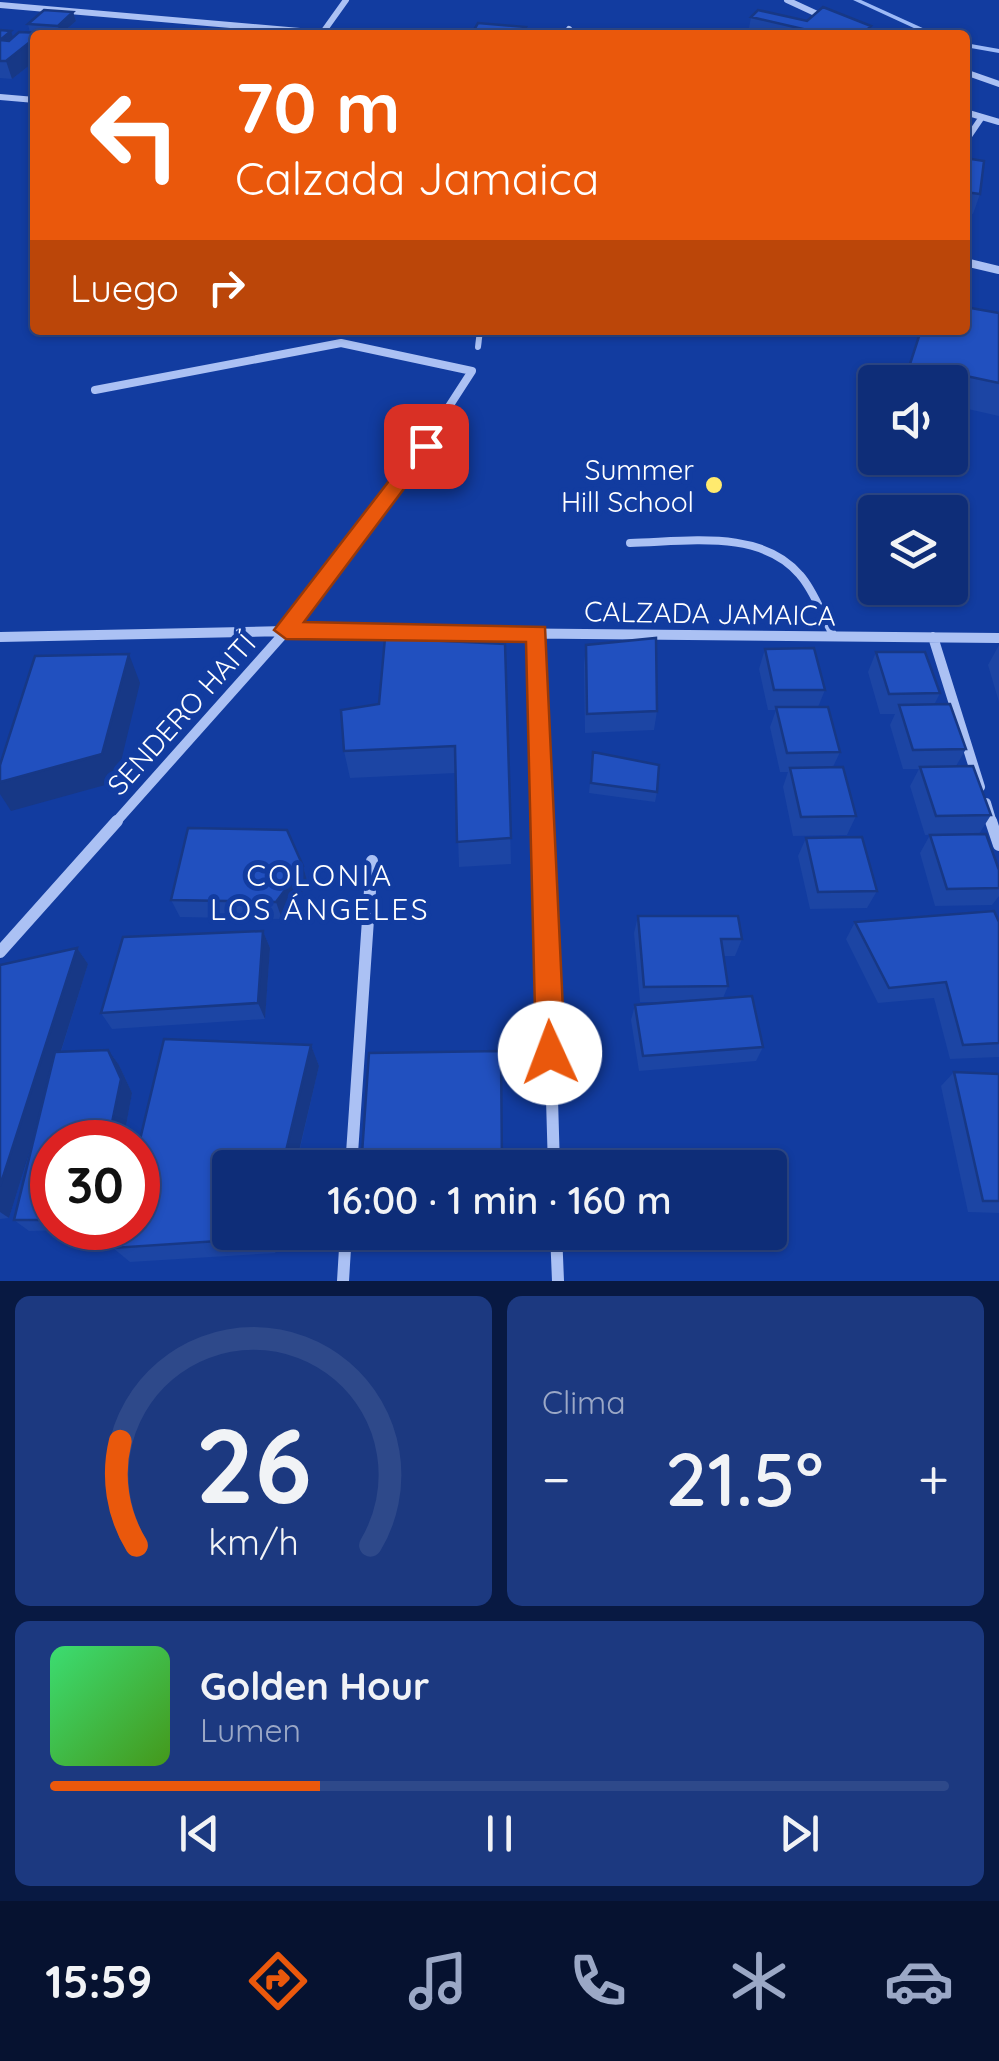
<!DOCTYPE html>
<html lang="es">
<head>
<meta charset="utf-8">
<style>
	:root { --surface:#0e2d78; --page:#1c3980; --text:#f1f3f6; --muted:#9ba8c6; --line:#2e498a; --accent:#ea580c }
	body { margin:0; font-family:Quicksand,sans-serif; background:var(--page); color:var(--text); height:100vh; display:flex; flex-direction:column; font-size:38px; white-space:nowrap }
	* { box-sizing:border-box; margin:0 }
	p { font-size:32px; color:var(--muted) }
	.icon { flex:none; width:55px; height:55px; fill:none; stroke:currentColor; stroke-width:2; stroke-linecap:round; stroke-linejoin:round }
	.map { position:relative; height:1281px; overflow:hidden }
	.drawer { display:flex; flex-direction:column; gap:15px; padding:15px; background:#081942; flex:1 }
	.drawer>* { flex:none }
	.banner { position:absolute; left:30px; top:30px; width:940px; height:305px; border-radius:10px; box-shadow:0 2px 8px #0004,0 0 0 2px var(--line); background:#ea580c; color:#fff; overflow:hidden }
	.fabs { position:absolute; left:858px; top:365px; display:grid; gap:20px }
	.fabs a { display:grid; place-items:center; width:110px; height:110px; border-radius:10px; background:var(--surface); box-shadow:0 2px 8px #0004,0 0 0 2px var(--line); font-size:50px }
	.speed { position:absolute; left:30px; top:1120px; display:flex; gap:20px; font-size:50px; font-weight:700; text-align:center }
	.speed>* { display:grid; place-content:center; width:130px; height:130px; border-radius:50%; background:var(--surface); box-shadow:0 2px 8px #0004,0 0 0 2px var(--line); line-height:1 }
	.speed .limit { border:15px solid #d22; background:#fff; color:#111 }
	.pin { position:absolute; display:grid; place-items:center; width:85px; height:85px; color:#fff; margin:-42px; border-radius:20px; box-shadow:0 5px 15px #0006 }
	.me { position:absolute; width:110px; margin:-55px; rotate:358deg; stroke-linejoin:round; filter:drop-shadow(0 0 8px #0008) }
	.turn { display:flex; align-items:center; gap:35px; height:210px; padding:0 40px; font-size:45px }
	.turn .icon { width:130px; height:130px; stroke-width:2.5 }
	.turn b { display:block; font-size:70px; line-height:85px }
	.then { display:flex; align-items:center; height:95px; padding:0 40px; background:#0003; gap:20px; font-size:38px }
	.big { font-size:75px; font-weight:600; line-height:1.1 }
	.drawer .widget { flex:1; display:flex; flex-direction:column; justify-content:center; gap:15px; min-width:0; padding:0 35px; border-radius:15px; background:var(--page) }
	.drawer .dial { align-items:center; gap:0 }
	.dial svg { height:260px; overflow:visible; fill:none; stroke:var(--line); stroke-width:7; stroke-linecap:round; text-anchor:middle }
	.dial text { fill:var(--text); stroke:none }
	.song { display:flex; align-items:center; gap:30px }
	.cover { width:120px; height:120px; border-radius:15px; background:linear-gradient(135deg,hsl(140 70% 55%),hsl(100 70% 35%)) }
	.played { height:10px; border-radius:5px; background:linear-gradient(90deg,var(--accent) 30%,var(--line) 30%) }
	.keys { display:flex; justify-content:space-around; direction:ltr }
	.heat { display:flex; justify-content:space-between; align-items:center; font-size:55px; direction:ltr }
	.drawer .tiles { flex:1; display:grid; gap:15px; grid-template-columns:1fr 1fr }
	.widget:last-child { grid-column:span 2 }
	.trip { position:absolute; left:212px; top:1150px; width:575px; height:100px; border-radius:10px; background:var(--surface); box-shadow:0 2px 8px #0004,0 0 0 2px var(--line); font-weight:600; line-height:100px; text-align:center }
	.tabs { display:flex; height:160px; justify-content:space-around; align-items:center; background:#061230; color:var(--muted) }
	.tabs .icon { width:70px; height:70px }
	.tabs .current { color:var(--accent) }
	.tabs b { font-size:45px; color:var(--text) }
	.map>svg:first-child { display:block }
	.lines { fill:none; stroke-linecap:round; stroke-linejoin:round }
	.stream { fill:#9dbaf7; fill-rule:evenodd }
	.lane-far1 { stroke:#abc1f4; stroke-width:6 }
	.lane { stroke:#abc1f4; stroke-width:8 }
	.street-far3 { stroke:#abc1f4; stroke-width:6 }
	.street-far2 { stroke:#abc1f4; stroke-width:8 }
	.street-far1 { stroke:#abc1f4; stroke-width:10 }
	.street { stroke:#abc1f4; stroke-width:12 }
	.wall { fill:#1c45a4 }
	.shaded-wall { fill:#173886 }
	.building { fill:#2150bf; stroke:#173886; stroke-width:2.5 }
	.route { fill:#ea580c; stroke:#983908; stroke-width:2.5 }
	.poi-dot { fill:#ffea6e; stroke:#123ca0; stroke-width:4 }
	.labels { text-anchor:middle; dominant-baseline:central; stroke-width:10; stroke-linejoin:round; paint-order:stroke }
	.poi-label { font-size:28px; fill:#fff; stroke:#123ca0; text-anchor:end }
	.street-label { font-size:28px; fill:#fff; stroke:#123ca0 }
	.neighbourhood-label { font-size:30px; letter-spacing:2.5px; fill:#fff; stroke:#123ca0 }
</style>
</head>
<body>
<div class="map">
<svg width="999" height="1281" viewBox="0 0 999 1281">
	<rect width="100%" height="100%" fill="#123ca0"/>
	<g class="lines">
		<path class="stream" d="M853,0H861L938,35H929Z
			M965,43L999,49V53L965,47Z"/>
		<path class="lane-far1" d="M478,347L480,330"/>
		<path class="lane" d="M630,543C684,542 761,528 800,575C815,592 822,616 834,636"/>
		<path class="street-far3" d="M787,0L828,19
			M0,5L323,33
			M321,35L346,0
			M566,35L569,29
			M965,72L999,84
			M0,97L35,100
			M965,112L999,122
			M965,142L982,117"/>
		<path class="street-far2" d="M965,262L999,270
			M95,390L341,343L472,371L406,473"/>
		<path class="street-far1" d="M538,633L544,823
			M0,637L286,631L999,638
			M933,637L980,787
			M986,803L992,823
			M115,823L286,631L408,470"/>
		<path class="street" d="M544,821L554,1168
			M991,821L999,845
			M0,952L117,821
			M351,1168L372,861
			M556,1232L558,1281
			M343,1281L346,1232"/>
	</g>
	<path class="wall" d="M73,12L76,21L61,35H35V61L12,79L0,78V30L13,37L30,33L28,24Z
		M751,17L807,21L871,26L869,35H750L748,34Z
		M965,158L980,194L973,214L965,213Z
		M999,313V416L950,405V382H903L921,330Z
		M505,644L511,864L459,867L456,773L350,778L344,751L379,704Z
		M586,645L657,711L654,730L585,733L584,665Z
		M999,645V702L988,665Z
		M765,649L825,690L818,707L840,752L833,767L856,816L847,835L793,836L783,787L788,772H780L770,727L776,710H768L759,669Z
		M876,652L940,693L934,705L966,749L956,766L991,815L979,834L925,835L910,786L919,769H903L890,725L895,714H880L868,672Z
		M593,752L657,792L655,802L589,793Z
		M930,835L999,870V896L992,905L935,906L920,853Z
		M806,838L877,891L867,908L810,909L798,856Z
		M303,866L308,884L282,919L180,917L171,900Z
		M638,916L742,939L735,956H724L728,986L723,998L763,1047L756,1061L639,1071L631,1020L635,1005L663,1002H640L634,933Z
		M855,922H999V1057L950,1059L934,998L878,1003L846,939Z
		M263,931L270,948L265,1019L112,1029L101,1013Z
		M77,948L88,964L61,1052L108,1050L119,1065L132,1093L123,1142H52V1228H106V1229L29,1231L14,1220L34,1138L9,1218L0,1219V965Z
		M311,1045L319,1066L276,1253L130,1262L113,1248Z
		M954,1072L999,1074V1213L968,1212L941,1086Z
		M502,1232V1246L363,1249L356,1234Z"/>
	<path class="shaded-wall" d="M73,12L76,21L60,35L58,26Z
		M11,31L17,49L0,40Z
		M35,38V61L12,79L6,61Z
		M129,654L140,683L116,782L11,811L0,794V782Z
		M303,866L308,884L282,919L276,902Z
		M263,931L270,948L265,1019L258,1003Z
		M77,948L88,964L9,1218L0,1212V1186Z
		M311,1045L319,1066L295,1168H282Z
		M108,1050L119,1065L132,1093L123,1142H108Z
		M267,1232H280L276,1253L265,1238Z"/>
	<path class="building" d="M823,7L871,26L862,35H829L751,17L758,10L807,21Z
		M44,10L73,12L58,26L28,24Z
		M478,23L526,27L522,35H471Z
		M0,30L11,31L0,40Z
		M19,32L41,33L35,35V38L6,61H0V40L9,41Z
		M965,158L984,161L980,194L965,192Z
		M965,307L999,313V383L910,364L921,330H965Z
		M385,638L505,644L511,838L457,842L455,746L344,751L341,710L379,704Z
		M656,638L657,711L587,714L586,645Z
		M814,648L825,690H774L765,649Z
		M876,652H925L940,693L889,694Z
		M129,654L102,754L0,782V765L35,656Z
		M950,704L966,749L913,750L899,705Z
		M776,707H828L840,752L787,753Z
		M593,752L659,765L657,792L591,783Z
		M973,766L991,815L936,816L920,767Z
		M843,767L856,816L801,817L790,768Z
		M188,828L287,830L303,866L276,902L171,900Z
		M986,834L999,870V888L947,889L930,835Z
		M862,837L877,891L818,892L806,838Z
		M994,911L999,922V1043L963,1045L946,982L889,988L855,922Z
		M638,916H738L742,939H721L728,986L644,987Z
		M263,931L258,1003L101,1013L123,937Z
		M77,948L0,1186V965Z
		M752,996L763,1047L643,1056L635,1005Z
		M164,1039L311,1045L282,1168H230V1232H267L265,1238L113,1248L118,1228H138V1148Z
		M108,1050L121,1079L108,1142H52V1220H14L55,1052Z
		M501,1051L502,1168H361L369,1053Z
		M954,1072L999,1074V1201H983Z
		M356,1232H461L356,1234Z"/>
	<path class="route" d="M426,440L433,442V450L304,622L545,627L565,1053L561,1064L550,1068L540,1064L536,1053L526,642L286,639L274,630L419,442Z"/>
	<circle class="poi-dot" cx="714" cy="485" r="10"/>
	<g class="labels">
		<g class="poi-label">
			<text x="694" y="469">Summer<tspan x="694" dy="32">Hill School</tspan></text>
		</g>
		<g class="street-label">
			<text transform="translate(710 613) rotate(1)">CALZADA JAMAICA</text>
			<text transform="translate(181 714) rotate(-48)">SENDERO HAITÍ</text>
		</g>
		<g class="neighbourhood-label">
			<text x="320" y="875">COLONIA<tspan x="320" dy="34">LOS ÁNGELES</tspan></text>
		</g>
	</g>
</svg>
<div class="fabs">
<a><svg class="icon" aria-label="sound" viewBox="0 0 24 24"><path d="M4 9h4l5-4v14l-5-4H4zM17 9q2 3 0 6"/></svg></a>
<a><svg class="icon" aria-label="layers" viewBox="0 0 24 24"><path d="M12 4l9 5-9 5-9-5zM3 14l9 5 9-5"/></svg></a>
</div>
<div class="speed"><div class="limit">30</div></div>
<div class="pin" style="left:426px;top:446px;background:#d93025"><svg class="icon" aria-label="arrive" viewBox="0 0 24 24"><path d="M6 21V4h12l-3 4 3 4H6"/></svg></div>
<svg class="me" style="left:550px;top:1053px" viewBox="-20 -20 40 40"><circle r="19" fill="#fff"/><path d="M0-13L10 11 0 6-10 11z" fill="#ea580c"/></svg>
<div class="trip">16:00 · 1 min · 160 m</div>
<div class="banner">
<div class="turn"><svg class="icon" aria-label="left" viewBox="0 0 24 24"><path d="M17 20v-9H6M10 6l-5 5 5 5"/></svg><div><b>70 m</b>Calzada Jamaica</div></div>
<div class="then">Luego<svg class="icon" aria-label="right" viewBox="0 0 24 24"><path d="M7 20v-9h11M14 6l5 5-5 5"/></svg></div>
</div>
</div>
<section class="drawer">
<div class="tiles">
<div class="widget dial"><svg viewBox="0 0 100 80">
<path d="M14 69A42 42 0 1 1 86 69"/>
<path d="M14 69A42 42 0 0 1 9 37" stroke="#ea580c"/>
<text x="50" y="56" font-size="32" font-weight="700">26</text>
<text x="50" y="72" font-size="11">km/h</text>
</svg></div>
<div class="widget"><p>Clima</p>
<div class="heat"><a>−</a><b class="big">21.5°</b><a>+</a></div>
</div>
<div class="widget">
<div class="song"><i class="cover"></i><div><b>Golden Hour</b><p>Lumen</p></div></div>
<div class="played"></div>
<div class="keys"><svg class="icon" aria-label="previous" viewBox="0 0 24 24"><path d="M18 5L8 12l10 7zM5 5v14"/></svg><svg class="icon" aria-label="pause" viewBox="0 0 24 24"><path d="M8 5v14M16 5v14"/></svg><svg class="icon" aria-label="next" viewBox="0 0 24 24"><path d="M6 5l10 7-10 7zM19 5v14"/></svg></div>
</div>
</div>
</section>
<nav class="tabs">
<b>15:59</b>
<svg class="icon current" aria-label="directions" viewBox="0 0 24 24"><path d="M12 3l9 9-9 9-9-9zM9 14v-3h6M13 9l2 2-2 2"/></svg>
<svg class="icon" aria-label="music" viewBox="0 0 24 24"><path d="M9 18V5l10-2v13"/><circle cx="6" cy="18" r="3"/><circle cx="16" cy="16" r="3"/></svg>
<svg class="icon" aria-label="phone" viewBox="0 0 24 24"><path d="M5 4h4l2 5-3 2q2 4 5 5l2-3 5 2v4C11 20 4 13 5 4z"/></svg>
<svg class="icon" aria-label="climate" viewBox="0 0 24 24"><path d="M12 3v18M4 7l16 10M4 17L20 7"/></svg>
<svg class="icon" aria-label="car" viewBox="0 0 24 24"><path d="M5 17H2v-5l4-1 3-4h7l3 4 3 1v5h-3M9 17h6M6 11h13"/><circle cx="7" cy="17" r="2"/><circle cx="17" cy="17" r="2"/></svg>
</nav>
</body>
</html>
